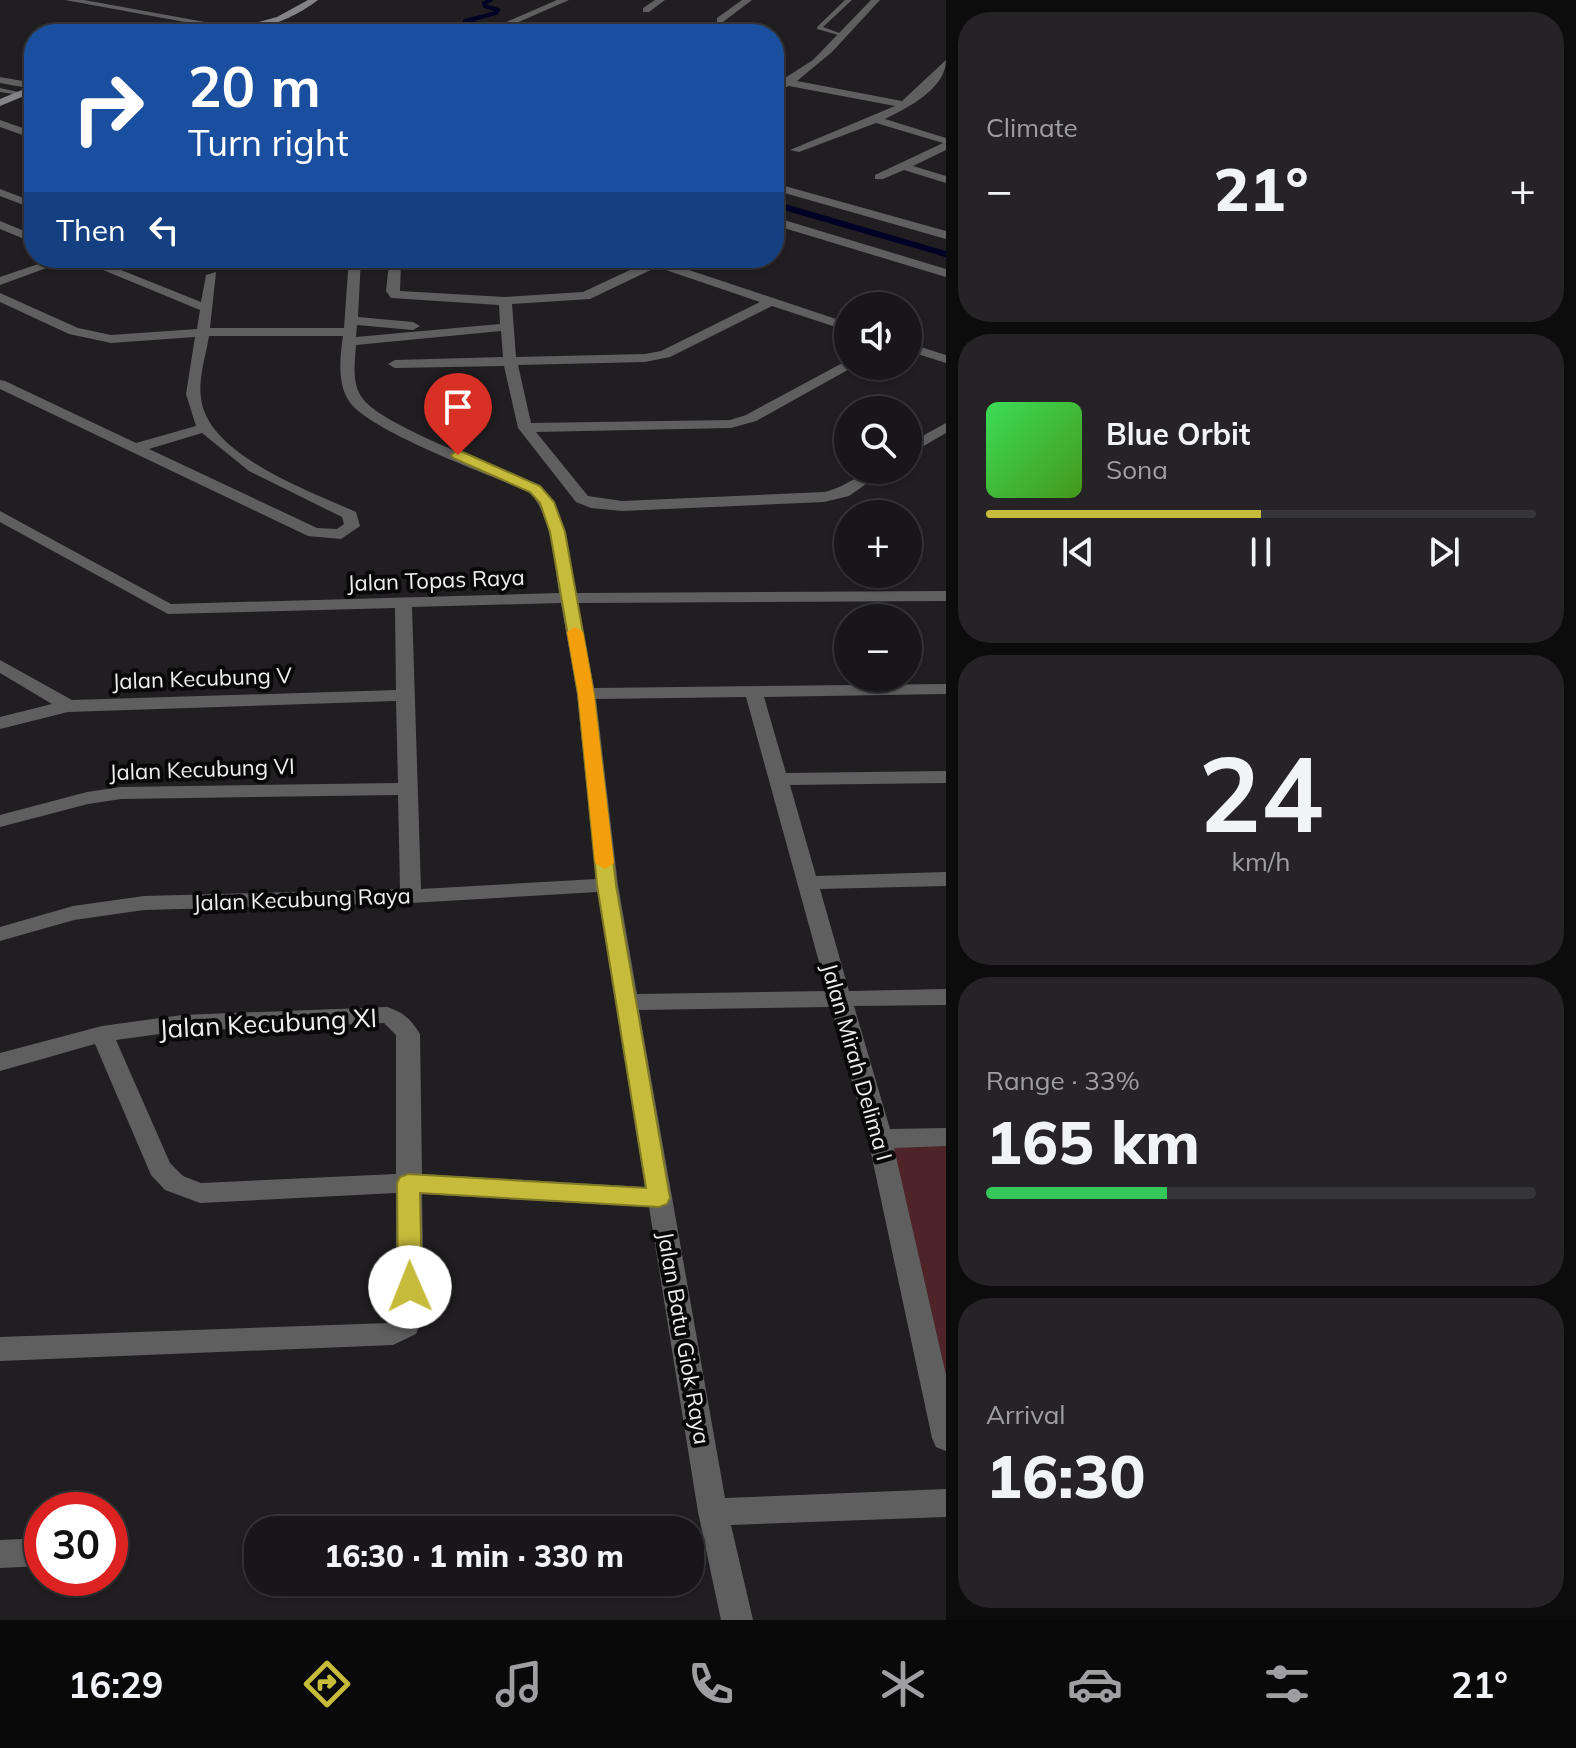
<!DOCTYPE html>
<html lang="en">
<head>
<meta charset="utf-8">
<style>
	:root { --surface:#181618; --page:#252325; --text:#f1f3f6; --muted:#9f9fa2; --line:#363537; --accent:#c7bb3b }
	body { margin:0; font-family:Mulish,sans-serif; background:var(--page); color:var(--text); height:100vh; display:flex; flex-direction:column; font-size:30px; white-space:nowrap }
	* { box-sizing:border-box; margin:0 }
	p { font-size:26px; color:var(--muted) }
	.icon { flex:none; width:44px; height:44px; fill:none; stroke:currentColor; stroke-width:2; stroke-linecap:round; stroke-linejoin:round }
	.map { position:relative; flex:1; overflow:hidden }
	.drawer { display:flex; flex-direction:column; gap:12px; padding:12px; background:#0d0c0d; width:630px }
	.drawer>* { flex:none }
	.hud { position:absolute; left:24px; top:24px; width:760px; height:244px; border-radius:32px; box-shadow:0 2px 6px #0004,0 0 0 2px var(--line); background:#1a4fa0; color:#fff; overflow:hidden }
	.fabs { position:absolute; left:834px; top:292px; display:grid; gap:16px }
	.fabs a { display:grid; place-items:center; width:88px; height:88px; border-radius:50%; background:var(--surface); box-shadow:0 2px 6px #0004,0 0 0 2px var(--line); font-size:40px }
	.speed { position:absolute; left:24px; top:1492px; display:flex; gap:16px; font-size:40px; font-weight:700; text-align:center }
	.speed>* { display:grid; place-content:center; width:104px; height:104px; border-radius:50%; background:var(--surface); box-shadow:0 2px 6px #0004,0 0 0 2px var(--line); line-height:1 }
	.speed .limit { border:12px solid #d22; background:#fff; color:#111 }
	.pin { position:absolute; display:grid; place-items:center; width:68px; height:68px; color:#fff; margin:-82px -34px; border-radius:50% 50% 50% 0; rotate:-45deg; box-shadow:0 0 8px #0007 }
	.pin .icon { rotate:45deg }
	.me { position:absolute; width:88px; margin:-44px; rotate:359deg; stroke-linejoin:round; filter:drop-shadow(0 0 6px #0008) }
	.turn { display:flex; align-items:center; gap:28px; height:168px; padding:0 32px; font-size:36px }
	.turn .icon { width:104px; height:104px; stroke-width:2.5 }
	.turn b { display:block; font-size:56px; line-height:68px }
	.then { display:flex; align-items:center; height:76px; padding:0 32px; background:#0003; gap:16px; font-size:30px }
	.big { font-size:60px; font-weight:800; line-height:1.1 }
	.drawer .card { flex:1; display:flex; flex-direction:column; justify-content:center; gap:12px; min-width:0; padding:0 28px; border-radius:32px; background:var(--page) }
	.drawer .dial { align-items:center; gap:0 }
	.dial b { font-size:104px; line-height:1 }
	.song { display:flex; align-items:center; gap:24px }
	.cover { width:96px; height:96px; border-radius:12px; background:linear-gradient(135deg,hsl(130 70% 55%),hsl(100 70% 35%)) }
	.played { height:8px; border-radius:4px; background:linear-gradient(90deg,var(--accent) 50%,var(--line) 50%) }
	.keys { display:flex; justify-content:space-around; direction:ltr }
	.heat { display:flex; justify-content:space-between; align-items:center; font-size:44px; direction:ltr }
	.charge { height:12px; border-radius:6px; background:linear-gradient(90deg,#34c759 33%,var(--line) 0) }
	.trip { position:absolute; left:244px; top:1516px; width:460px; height:80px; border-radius:32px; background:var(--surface); box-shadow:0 2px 6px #0004,0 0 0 2px var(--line); font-weight:800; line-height:80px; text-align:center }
	.tab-bar { display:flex; height:128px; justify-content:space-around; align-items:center; background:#0a090a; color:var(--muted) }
	.tab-bar .icon { width:56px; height:56px }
	.tab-bar .selected { color:var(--accent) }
	.tab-bar b { font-size:36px; color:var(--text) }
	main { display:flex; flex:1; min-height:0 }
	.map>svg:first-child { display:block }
	.green { fill:#4e2428 }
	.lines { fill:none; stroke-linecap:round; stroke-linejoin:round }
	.stream-far1 { stroke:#000225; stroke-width:4 }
	.stream { stroke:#000225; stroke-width:6 }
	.lane { fill:#5f5f60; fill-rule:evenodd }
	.street { fill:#5f5f60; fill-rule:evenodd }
	.secondary { fill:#848385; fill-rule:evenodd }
	.route { fill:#c7bb3b; stroke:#817a26; stroke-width:2 }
	.slow { fill:#f59e0b }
	.labels { text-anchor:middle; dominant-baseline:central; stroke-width:8; stroke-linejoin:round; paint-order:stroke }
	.street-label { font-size:22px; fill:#efeeef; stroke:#090809 }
	.near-street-label { font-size:26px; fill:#efeeef; stroke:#090809 }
</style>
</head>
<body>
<main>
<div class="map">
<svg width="946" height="1620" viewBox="0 0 946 1620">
	<rect width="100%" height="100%" fill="#201e20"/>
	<path class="green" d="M946,1137V1438L880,1139Z"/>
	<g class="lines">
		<path class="stream-far1" d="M486,34L496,29L465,21L496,13L498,10L485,6L484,3L491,0"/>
		<path class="stream" d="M774,204L946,254"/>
		<path class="lane" d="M845,0H852L823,27L842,34V36L817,29V27Z
			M0,88L23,93L20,95L0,92Z"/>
		<path class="street" d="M65,0H84L271,34H250Z
			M557,0H569L503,29L495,27Z
			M655,0H665L649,12H643V8Z
			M742,0H752L723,22H717V18Z
			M871,0H880L832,52L797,81L902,101L946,60C946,89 907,108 885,119L946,138V150L913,166L946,176V183L904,170L883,179H875V175L943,143L876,123L799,152L790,150L895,106L789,86L774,92V85L813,60Z
			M0,77L34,83V89L0,83Z
			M0,120L34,132V139L0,127Z
			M774,183L946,231V239L774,190Z
			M0,189L34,202V209L0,196Z
			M774,217L946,269V277L774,225Z
			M0,221L34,235V243L0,229Z
			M56,258H91L201,302L206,275L216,272L210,328H344L349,258H361L358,317L413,322L420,326L413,330L357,325L356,337L500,324L499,305L391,298L386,291L389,263L393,258H405L401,263L400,291L505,297L583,292L645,263L639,258H653L848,323V331L772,306L670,357L645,362L518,365L531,423L730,420L746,415L848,360V366L853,367L756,421L731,428L536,432L588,496L622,501L824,492C849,487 859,470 886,470L849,496L824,502L622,511L591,508L576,502L518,428L504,366L395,368L388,364L395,360L503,357L501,331L356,345C355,363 351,384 363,399C384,427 503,469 540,486C566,516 569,555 576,593L946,591V601L578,603L594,688L946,684V694L764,697L786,773L946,771V783L790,785L816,876L946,872V886L820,889L849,991L946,989V1005L854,1006L890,1129L946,1128V1146L894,1148L946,1375V1451L936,1447L932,1438L868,1139L831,1007L639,1010L725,1498L946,1489V1517L731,1525L753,1620H721L698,1512L649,1207L422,1194L424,1314L416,1334L393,1345L0,1361V1337L389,1323L396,1314V1193L200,1203L165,1190L151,1175L95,1044L0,1071V1053L102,1026L182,1015L387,1007C403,1012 411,1019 420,1034L422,1174L645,1187L598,892L411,903L144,910L74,920L0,941V927L73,906L144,896L400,889L398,795L121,799L88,804L0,827V815L87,792L121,787L398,783L396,701L68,712L0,729V717L52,704L0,673V660L72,700L396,690L395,608L168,614L0,522V511L171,604L559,593C554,559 552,519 530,492C492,476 368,431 349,401C337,383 340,357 343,336H209C206,355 198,379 201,398C207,455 310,491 356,512L360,526L341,539L308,536L0,389V380L5,381L136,443L196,426L186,394L195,337L111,343L69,334L0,302V293L78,328L111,335L197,329L200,310L74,258L0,285V277ZM657,267L760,302L661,351L645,354L516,357L512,304L590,299ZM202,433L249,471L342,517L344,524L337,529L317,528L149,449ZM561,603L577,694L596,879L421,889L412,607ZM746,697L827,991L637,994L618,885L596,699ZM384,1023L396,1035V1174L201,1183L183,1176L170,1163L116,1040L182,1031Z
			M908,343L946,355V363L908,351Z
			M946,423V433L908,455V444Z
			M42,1538V1566L0,1568V1540Z"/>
		<path class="secondary" d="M308,0H318C290,22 250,34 214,34L277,17Z
			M34,85V92L0,106V99Z"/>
	</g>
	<path class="route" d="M458,450L540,486L554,502L565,532L594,694L616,885L670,1198L667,1204L659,1207L420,1193L422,1287L418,1294L410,1297L401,1294L398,1287L397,1183L400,1177L408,1174L646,1188L597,885L578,694L550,532L540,503L530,492L453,458L451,455Z"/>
	<path class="slow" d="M575,627L583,632L594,694L614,863L605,869L595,863L578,694L567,632Z"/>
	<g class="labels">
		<g class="street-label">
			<text transform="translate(436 580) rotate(-2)">Jalan Topas Raya</text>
			<text transform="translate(202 678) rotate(-2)">Jalan Kecubung V</text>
			<text transform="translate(202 769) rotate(-2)">Jalan Kecubung VI</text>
			<text transform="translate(302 899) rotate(-2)">Jalan Kecubung Raya</text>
			<text transform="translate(857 1062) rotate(74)">Jalan Mirah Delima I</text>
			<text transform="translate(684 1338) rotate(80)">Jalan Batu Giok Raya</text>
		</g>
		<g class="near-street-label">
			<text transform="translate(268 1023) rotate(-3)">Jalan Kecubung XI</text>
		</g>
	</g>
</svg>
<div class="fabs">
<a><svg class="icon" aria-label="sound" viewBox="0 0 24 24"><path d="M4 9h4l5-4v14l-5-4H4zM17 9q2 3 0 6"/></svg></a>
<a><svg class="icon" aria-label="search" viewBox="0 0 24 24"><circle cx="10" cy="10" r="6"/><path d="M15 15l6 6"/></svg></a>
<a>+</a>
<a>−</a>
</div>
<div class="speed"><div class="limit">30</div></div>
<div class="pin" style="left:458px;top:455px;background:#d93025"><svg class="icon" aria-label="arrive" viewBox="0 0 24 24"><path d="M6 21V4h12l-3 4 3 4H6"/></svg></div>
<svg class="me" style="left:410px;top:1287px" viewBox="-20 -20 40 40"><circle r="19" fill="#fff"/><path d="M0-13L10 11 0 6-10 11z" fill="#c7bb3b"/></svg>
<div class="trip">16:30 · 1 min · 330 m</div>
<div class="hud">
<div class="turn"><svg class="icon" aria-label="right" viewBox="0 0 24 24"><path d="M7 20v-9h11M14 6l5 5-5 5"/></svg><div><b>20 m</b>Turn right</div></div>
<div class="then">Then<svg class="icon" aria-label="left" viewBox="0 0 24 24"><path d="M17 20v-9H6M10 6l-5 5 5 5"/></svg></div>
</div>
</div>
<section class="drawer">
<div class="card"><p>Climate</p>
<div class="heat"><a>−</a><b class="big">21°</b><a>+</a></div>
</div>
<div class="card">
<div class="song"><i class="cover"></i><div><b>Blue Orbit</b><p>Sona</p></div></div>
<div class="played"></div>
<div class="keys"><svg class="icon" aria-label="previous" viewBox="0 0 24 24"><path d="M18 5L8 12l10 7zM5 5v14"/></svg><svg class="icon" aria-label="pause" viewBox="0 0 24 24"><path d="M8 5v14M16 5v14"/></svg><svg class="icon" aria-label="next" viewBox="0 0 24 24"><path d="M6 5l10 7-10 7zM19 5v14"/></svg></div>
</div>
<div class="card dial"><b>24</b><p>km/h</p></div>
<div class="card"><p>Range · 33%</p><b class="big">165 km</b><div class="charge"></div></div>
<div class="card"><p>Arrival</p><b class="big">16:30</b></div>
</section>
</main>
<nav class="tab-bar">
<b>16:29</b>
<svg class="icon selected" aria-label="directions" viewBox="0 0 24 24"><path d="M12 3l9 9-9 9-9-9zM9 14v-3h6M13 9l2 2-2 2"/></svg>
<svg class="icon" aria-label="music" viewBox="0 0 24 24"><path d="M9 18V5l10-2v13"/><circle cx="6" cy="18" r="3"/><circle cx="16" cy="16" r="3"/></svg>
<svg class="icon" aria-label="phone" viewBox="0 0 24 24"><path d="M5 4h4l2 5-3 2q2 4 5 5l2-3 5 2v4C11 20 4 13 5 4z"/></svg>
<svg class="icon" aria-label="climate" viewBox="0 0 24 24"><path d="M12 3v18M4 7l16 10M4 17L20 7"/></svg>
<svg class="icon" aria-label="car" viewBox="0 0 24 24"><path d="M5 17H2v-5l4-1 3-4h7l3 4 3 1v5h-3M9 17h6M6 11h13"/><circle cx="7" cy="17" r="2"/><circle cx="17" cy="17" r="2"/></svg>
<svg class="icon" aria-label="filters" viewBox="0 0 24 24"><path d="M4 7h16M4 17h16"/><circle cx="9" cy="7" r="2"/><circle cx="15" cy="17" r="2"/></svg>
<b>21°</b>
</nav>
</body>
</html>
